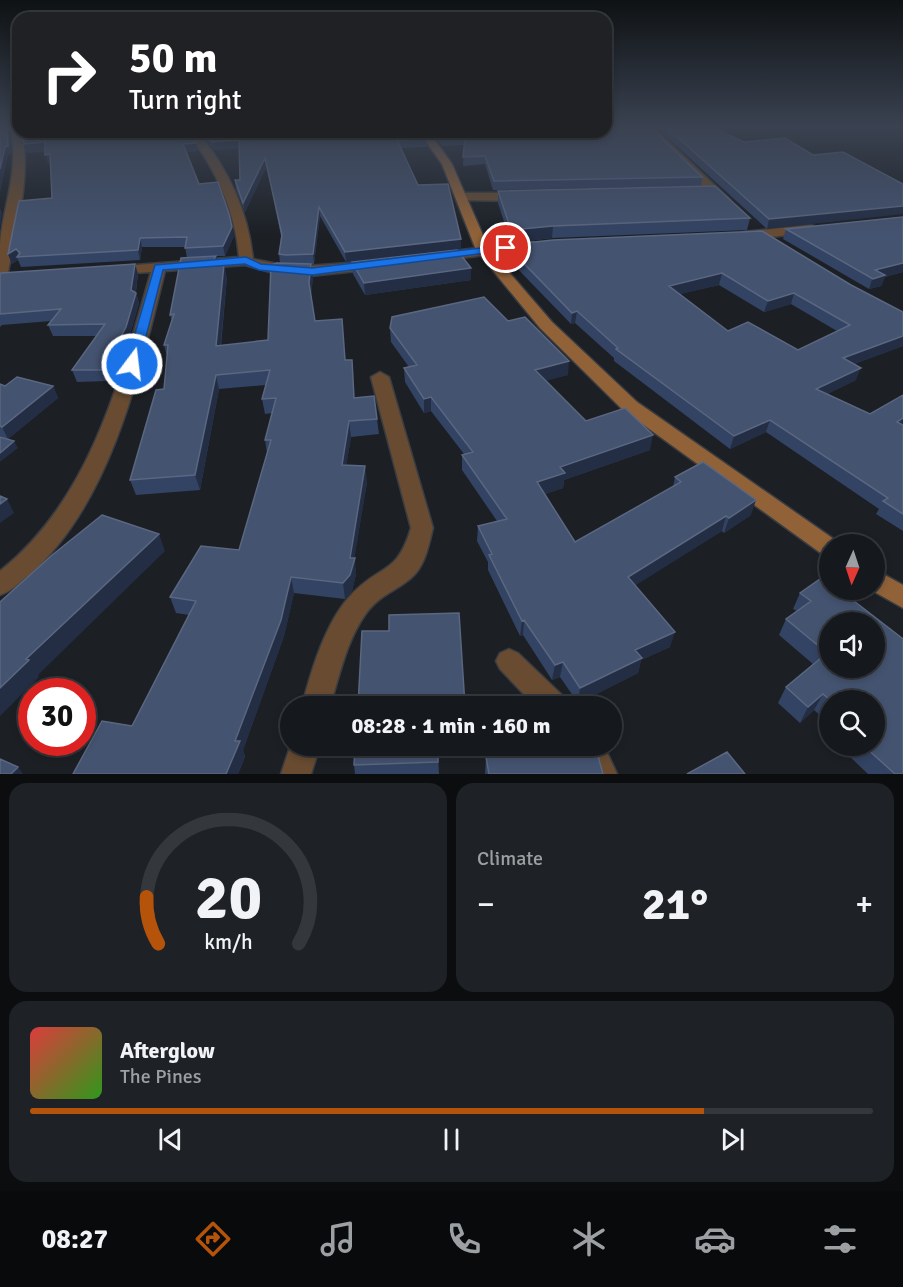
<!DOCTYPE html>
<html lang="en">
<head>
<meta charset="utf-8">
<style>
	:root { --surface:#15181c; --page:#1e2125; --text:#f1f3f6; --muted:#9da0a3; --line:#34373b; --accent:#b45309 }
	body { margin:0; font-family:Signika,sans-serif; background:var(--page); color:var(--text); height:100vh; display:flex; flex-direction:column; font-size:22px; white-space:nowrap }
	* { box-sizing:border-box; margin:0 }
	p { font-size:20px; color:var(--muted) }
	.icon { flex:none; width:33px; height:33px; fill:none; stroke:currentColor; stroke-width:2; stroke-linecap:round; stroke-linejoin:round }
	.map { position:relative; height:774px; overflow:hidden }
	.sheet { display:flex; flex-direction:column; gap:9px; padding:9px; background:#0c0d0f; flex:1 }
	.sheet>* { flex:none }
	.top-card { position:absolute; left:12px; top:12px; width:600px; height:126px; border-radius:18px; box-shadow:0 3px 9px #0003,0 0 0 2px var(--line); background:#202124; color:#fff; overflow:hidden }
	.needle { width:39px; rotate:183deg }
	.buttons { position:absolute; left:819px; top:534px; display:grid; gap:12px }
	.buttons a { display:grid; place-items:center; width:66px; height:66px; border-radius:50%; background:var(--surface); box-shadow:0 3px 9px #0003,0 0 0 2px var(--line); font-size:30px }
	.speed { position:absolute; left:18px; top:678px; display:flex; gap:12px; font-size:30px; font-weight:700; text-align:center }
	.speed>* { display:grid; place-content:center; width:78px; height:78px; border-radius:50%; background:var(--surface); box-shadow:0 3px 9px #0003,0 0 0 2px var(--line); line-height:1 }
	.speed .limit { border:9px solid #d22; background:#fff; color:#111 }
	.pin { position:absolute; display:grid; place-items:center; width:51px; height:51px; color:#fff; margin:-26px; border:3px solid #fff; border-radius:50%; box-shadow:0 2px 6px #0007 }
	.me { position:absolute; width:66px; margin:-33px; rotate:15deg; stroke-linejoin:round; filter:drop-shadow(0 0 4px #0008) }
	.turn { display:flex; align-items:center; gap:21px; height:126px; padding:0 18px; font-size:27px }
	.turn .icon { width:78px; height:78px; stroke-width:2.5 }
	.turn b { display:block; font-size:42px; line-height:51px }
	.big { font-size:45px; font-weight:700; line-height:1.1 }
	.sheet .widget { flex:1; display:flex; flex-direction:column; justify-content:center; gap:9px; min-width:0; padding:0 21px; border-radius:18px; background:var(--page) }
	.sheet .dial { align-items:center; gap:0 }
	.dial svg { height:156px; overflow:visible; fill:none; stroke:var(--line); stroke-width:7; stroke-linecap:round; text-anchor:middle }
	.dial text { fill:var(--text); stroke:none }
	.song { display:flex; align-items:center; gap:18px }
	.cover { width:72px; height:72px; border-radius:9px; background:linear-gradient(135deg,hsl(0 70% 55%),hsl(110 70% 35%)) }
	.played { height:6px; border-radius:3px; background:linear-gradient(90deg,var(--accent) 80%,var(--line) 80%) }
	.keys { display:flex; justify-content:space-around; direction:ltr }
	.heat { display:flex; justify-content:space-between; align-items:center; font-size:33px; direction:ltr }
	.sheet .tiles { flex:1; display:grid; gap:9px; grid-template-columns:1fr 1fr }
	.widget:last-child { grid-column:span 2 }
	.trip { position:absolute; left:280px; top:696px; width:342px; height:60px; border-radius:30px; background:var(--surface); box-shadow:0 3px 9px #0003,0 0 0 2px var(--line); font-weight:700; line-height:60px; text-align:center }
	.tabs { display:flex; height:96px; justify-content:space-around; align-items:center; background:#080a0b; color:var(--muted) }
	.tabs .icon { width:42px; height:42px }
	.tabs .selected { color:var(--accent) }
	.tabs b { font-size:27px; color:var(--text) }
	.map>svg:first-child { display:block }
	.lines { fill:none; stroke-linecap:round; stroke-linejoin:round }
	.street-casing { stroke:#393d42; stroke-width:3 }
	.secondary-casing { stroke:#393d42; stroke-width:3 }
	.street { fill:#684b31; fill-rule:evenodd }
	.secondary { fill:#916238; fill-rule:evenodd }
	.wall { fill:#334363; fill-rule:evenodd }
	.shaded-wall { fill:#232e45 }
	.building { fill:#445370; stroke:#5b6780; stroke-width:1.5; fill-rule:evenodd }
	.route { fill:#1a73e8; stroke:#114b97; stroke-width:1.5 }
</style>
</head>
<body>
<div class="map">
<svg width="903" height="774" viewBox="0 0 903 774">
	<rect width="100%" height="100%" fill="#1c2025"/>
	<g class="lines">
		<g class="street-casing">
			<path id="street" d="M11,127H18V132H22C31,180 16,230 7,277L0,281C0,269 0,256 0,244C4,199 19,176 11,127Z
				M643,127H653L730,200V206H722Z
				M188,132H198C228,170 248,210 253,259L293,267L376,261L383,265L376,269L310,276L277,274L245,265L165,271C140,371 111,504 30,574C20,582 12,591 0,595V571C91,499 120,379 151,272L115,274L108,270L110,267L239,257C235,209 216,171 188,132Z
				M463,193H522L528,197L522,201L459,200V194Z
				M809,225L814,226V232L744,240L737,236L744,232Z
				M530,242L535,243V249L436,261L429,257L436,253Z
				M380,372L389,377L433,528C429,544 425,567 411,578C396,591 381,594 367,612C347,639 340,674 330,706H302C311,671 326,620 352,594C382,563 397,575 411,528L371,377Z
				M509,649L518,653L564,697L568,706H535L500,669L496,661L500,653Z
				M291,744L320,746L311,774H281Z
				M574,746H604L617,774H586Z"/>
		</g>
		<g class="secondary-casing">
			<path id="secondary" d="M419,132H429L452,164L489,249L552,322L637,402L838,542L840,544H830V557L822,554L623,410L540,328L476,250L442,164Z
				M874,569L903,585V608L871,590H874Z"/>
		</g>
		<use href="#street" class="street"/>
		<use href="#secondary" class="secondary"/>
	</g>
	<path class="wall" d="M656,127H712L744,142L813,155L767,229Z
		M201,132H422L427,139V147L401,148L418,185L461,239V249L346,262L320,216L314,264H311L313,277L311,294L315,321L346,360L353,374L354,398L377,419L379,434L351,437L346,465L367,482L354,558L356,574L352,591L345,599L294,593L284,636L243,750L245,757L238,774H73L132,726L189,615L176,613L170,597L239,550L267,453L265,440L272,413L265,414L262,399L266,385L219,389L200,490L136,495L130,480L164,389L167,356L164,345L172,321L170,315L187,258L185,247H142L140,260L21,267L18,260L12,264L8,254L52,198L51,163H48L45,155V151L27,153L24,144L196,143L198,151L186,152L199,184L234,236L225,256H216L218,265L227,277L221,346L268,340L280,263L279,254L281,236L267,166L245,212L236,189L235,180H240L239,148L214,150Z
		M432,132H606L702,177L701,186L493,190L485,164L463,166L464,145L442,146Z
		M498,191L750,218L747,230L552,238L511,243L498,203Z
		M903,217V272L885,277L881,286L869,289L783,239L786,229Z
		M506,245L851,285L903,312V346L854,364L856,380L827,394L870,414L903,395V531L876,514L879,509L766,432L730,449L614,361V358L575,323L571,324L505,256ZM719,285L764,312L791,304L837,331L798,350L728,331L680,294Z
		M352,262L471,280L365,295L353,274Z
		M135,264L138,274L136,292L139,303L129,338L108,381L77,382L72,370L97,336H53L48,325L51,321L2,325L0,327V274Z
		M508,321L568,375L546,380L586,421L650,450L564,480L563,488L545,494L575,542L673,487L675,477L751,515L724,533L722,531L635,585L670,647L641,660L638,673L578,703L560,677L552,680L523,635L520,636L488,570V562L477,541L478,526L497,521L462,470V455L464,454L431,411L424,413L405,382L404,368L409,367L391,342L390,328Z
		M0,384L5,386H53L58,398L8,439L0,436Z
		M830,590H849L846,595L903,774H868L846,753L851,746H874V700H830V724L814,710L800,723L778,703L786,687L813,664L779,635L786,619L797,611L793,609L800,593Z
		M355,746H466V753L438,754L439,774H355L354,765Z
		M486,757L489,774H485Z"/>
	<path class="shaded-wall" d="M7,127H9L11,154L8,155L0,193V169Z
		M239,140L240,148L214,150L212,142Z
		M45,142L48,150L27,153L24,144Z
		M196,143L198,151L185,152L183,144Z
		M50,154L53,162L48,163L45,155Z
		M265,158L267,166L245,212L243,203Z
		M903,206V214L767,229L769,219Z
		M0,207L2,213L0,229Z
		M319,207L320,216L314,264L313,254Z
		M553,226L552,238L511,243V230Z
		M232,227L234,236L225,256L223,246Z
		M140,238L142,247L140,260L138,250Z
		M461,239V249L346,262L345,252Z
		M16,249L20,257H17L18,260L12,264L8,254Z
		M216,256L219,269L211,265Z
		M903,263V272L885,277L881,286L869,289L875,270Z
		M135,264L138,274L135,297L136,293L139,303L129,338L108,381L104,370L131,290Z
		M224,264L227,277L219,361L216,346Z
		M311,264L313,277L311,296L309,283Z
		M471,268V280L365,295L364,283Z
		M722,273L719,285L667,297L669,286Z
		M794,293L791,304L764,312L768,301Z
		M577,311L575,323L571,324L572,313Z
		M903,336V346L838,370L843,358Z
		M569,361L568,375L534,384L535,370Z
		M861,368L856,380L812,401L816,389Z
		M216,375L219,389L200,490L195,475Z
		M53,386L58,398L8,439L2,427Z
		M431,397V411L424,413V399Z
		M903,418V427L897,422Z
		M770,420L766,432L730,449L734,436Z
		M349,421L351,437L344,480L342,465Z
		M653,435L650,450L564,480L563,488L536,497L537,482L560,467Z
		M14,441L18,448L0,462V453Z
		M365,466L367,482L354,561L355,558L356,574L352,591L345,599L343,583L350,558Z
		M7,499L14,513L0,523V504Z
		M756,500L751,515L724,533L729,518Z
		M726,516L722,531L625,592L628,577Z
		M159,534L165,551L38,675L39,677L0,716V688L26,659Z
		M291,577L294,593L284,636L243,750L245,757L238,774H226L235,741Z
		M843,590H849L843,600L841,591Z
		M524,620L523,635L520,636L522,621Z
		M675,632L670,647L641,660L638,673L578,703L580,688L635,650Z
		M563,662L560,677L552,680L555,665Z
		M823,694L814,710L800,723L808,707Z
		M18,767L23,774H11Z"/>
	<path class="building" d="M0,127H7L8,146L5,147L0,169Z
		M606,127H650L702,177L494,181L485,156L463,157L465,137L442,138L437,132H606Z
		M666,127H712L744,142L785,138L813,155L843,152L903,184V206L769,219Z
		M22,132H189L196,143L183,144L199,184L218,182L229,214L232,227L223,246L185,248L187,237L140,238L138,250L17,257L20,253L16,249L8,254L19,201L52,198L50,154L45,155V142L24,144Z
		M205,132H422L427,139L397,140L418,185L448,184L461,239L345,252L319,207L313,254L286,255L279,254L282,235L265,158L243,203L235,180H240L239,140L212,142Z
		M715,186L750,218L553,226L511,230L498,191Z
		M903,217V263L875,270L885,275L873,279L786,229Z
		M762,231L851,285L903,312V336L843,358L861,368L816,389L870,414L903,395V418L897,422L903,425V514L883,501L888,498L770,420L734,436L616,349L618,348L577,311L572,313L506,245L553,240ZM722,273L768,301L794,293L850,325L798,350L748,322L728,331L669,286Z
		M457,250L471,268L364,283L352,262Z
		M216,256L211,265L224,264L216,346L268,340L271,265L277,263L311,264L309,283L315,321L342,319L345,360H352L354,398L374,396L377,419L349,421L342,465L365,466L350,558H355L350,575L343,583L291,577L281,620L235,741H240L226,774H73L102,721L132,726L196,601L170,597L201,546L239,550L271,440H265L276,398L262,399L270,370L216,375L195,475L130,480L156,390L164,389L168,345H164L174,314L170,315L181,258Z
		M135,264L131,290L136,293L126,327L104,370H72L105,324L48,325L61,309L0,314V274L1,273Z
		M484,297L508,321L525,317L569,361L535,370L586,421L625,408L653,435L560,467L565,473L537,482L575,542L681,482L675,477L703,462L756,500L729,518L726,516L628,577L675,632L635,650L642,658L580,688L563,662L555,665L524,620L522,621L489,555L492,554L478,526L507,519L462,455L473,452L431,397L424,399L404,368L417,365L390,328L392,317Z
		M17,377L53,386L2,427L0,426V384L5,386Z
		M0,437L14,441L0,453Z
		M0,496L7,499L0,504Z
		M102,515L159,534L26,659L29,660L0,688V602L51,556Z
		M830,572V590H843L841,591L903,639V774H895L864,746H874V700H830L823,694L808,707L786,687L827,653L786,619L811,601L800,593ZM830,622H874V668H830Z
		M459,613L465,706H358L362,631H389V615Z
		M355,746H438V762L354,765Z
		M585,747L588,755L598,756L603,774H489L486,757Z
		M727,752L745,774H687Z
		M0,759L18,767L11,774H0Z"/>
	<linearGradient id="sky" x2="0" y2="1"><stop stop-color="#0f1214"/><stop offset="0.54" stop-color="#3a4251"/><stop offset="1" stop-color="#3a4251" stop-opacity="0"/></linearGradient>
	<rect width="903" height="235" fill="url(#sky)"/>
	<path class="route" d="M506,245L510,246V250L312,275L259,270L245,264L163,270L139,364L132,368L126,364L155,265L246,257L261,264L312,268Z"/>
</svg>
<div class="buttons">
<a><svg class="needle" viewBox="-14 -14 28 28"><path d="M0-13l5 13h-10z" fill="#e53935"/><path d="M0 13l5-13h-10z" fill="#9da0a3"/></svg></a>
<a><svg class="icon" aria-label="sound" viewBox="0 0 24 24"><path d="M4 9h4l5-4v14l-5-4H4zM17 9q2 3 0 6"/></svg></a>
<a><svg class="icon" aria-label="search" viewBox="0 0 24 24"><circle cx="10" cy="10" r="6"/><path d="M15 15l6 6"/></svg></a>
</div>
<div class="speed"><div class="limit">30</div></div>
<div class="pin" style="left:506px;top:248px;background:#d93025"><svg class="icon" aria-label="arrive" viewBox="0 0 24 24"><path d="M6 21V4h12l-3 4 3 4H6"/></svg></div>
<svg class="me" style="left:132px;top:364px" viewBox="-20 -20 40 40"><circle r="17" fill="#1a73e8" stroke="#fff" stroke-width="3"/><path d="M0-11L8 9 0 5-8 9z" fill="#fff"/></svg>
<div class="trip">08:28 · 1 min · 160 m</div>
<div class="top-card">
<div class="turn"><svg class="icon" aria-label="right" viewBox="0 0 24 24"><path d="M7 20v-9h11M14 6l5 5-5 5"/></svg><div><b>50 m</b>Turn right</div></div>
</div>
</div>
<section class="sheet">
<div class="tiles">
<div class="widget dial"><svg viewBox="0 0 100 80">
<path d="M14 69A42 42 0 1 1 86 69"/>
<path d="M14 69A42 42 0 0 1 8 45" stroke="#b45309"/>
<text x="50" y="56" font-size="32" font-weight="700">20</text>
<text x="50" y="72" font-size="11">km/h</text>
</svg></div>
<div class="widget"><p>Climate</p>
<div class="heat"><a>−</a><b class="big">21°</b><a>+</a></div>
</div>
<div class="widget">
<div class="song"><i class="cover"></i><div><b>Afterglow</b><p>The Pines</p></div></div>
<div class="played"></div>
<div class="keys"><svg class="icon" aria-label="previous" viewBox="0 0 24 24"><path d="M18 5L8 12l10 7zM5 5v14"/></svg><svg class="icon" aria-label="pause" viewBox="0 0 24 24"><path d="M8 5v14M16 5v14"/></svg><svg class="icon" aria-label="next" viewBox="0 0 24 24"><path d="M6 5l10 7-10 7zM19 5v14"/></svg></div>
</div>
</div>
</section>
<nav class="tabs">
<b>08:27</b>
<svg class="icon selected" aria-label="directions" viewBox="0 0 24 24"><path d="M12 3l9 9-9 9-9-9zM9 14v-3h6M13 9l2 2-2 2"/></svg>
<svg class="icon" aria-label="music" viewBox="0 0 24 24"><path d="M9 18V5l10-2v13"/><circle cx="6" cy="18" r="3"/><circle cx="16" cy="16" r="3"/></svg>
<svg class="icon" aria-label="phone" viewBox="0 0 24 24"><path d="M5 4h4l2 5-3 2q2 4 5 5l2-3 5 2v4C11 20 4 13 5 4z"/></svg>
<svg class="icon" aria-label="climate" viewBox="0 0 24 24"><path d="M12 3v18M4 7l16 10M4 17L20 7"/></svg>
<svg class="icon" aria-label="car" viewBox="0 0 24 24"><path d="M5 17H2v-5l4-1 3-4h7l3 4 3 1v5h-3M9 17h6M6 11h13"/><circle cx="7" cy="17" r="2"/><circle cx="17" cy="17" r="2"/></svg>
<svg class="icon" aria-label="filters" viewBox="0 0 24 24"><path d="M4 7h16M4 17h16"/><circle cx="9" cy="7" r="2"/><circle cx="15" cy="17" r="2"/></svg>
</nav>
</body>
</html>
